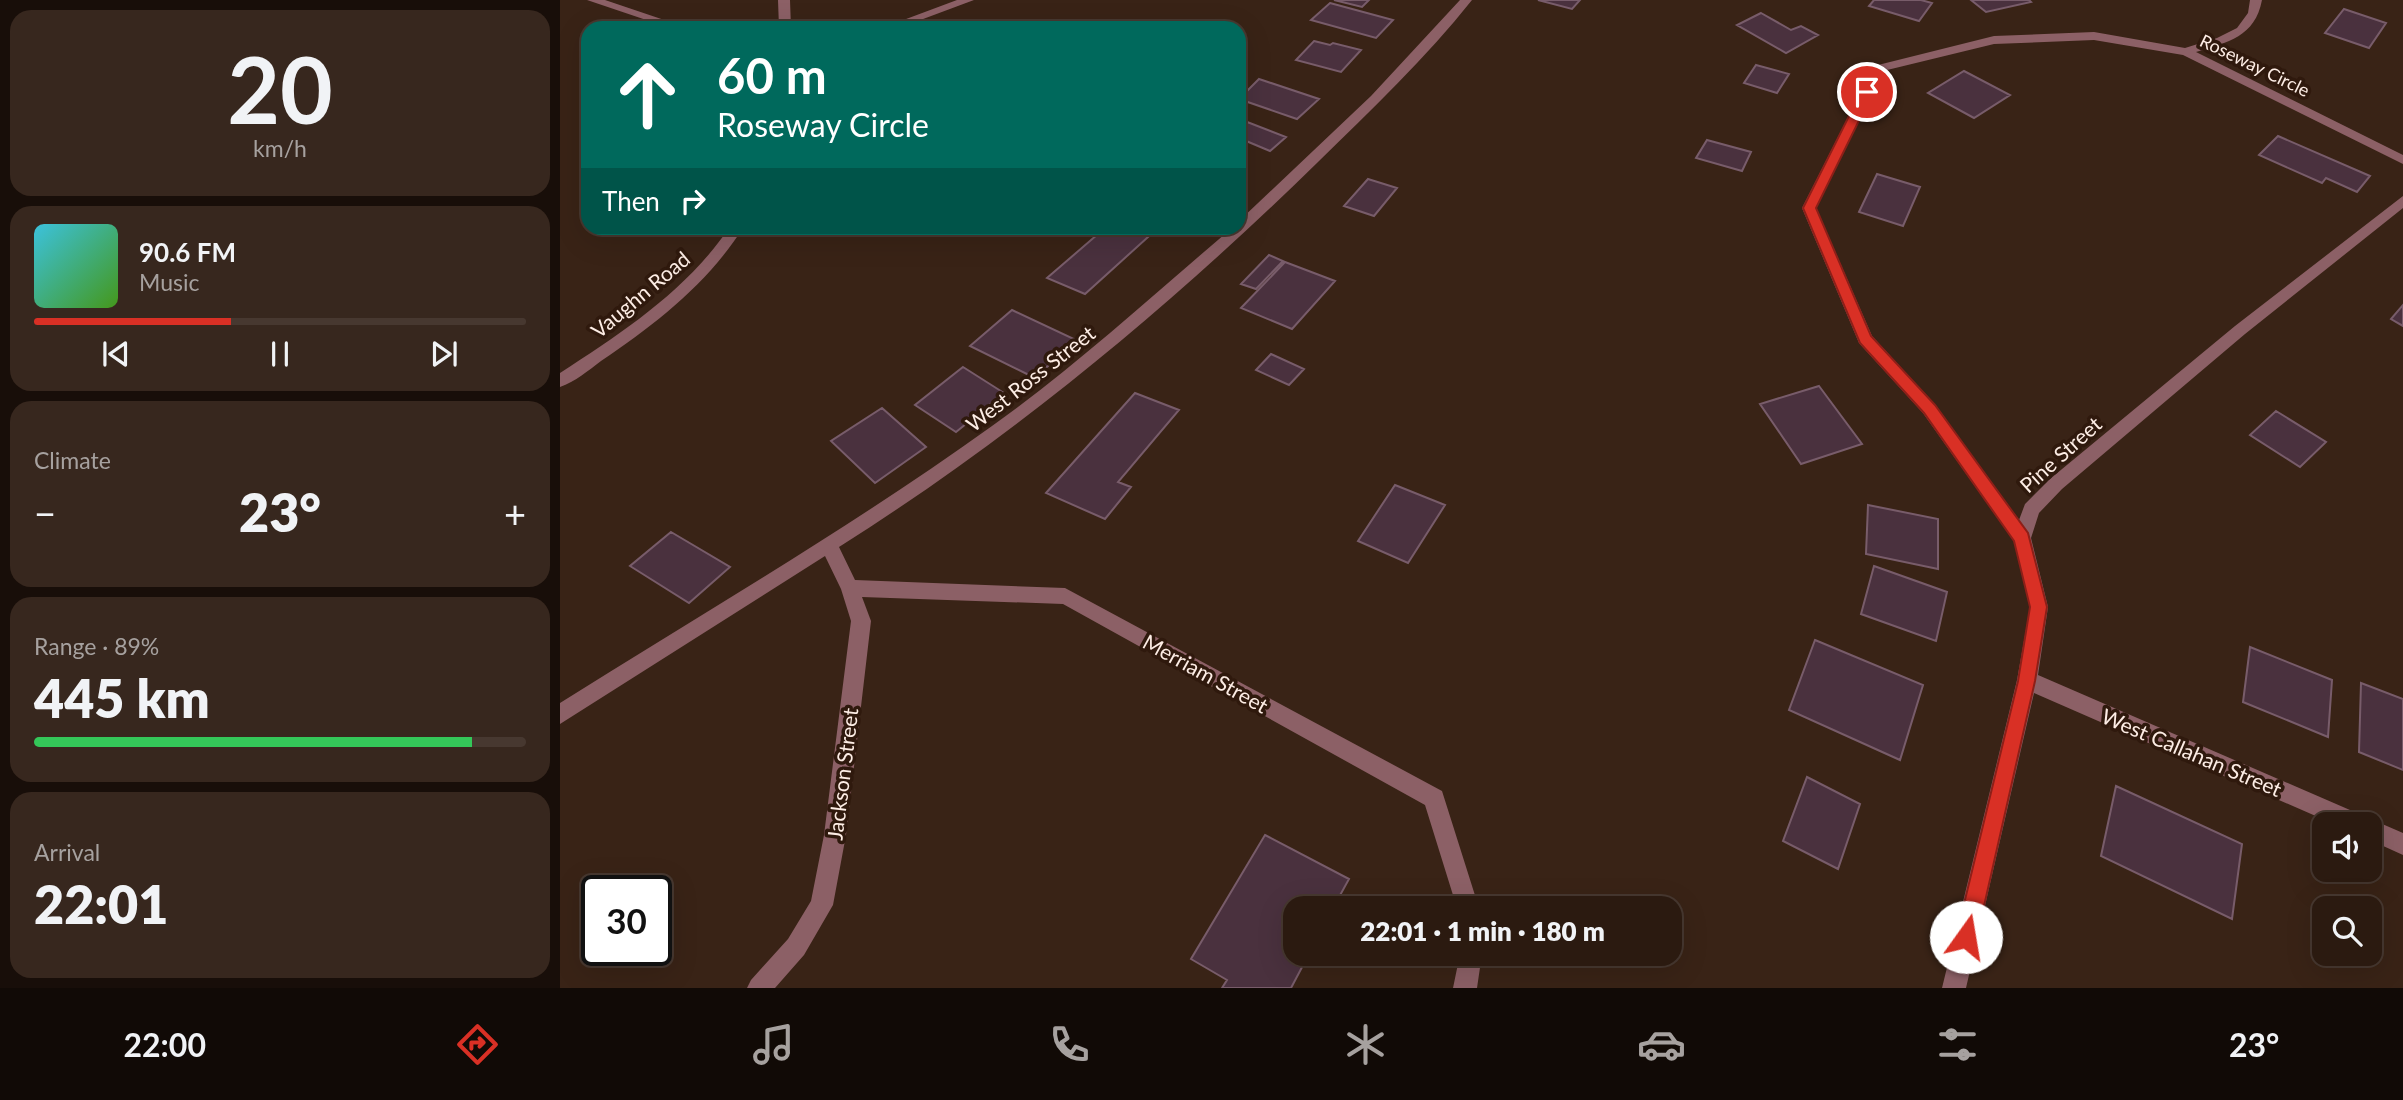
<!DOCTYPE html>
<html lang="en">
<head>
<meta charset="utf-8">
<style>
	:root { --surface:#2b1a10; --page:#37271e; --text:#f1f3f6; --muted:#a6a19f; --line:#473830; --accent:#d93025 }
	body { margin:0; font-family:Lato,sans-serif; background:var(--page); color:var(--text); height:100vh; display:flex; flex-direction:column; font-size:26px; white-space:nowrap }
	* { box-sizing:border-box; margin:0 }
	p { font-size:23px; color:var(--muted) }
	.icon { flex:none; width:38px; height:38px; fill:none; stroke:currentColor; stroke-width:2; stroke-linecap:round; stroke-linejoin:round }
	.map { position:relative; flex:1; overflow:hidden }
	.sheet { display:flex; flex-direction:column; gap:10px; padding:10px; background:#180e09; width:560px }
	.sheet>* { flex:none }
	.top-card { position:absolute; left:21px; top:21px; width:665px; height:214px; border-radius:21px; box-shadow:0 7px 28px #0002,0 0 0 2px var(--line); background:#00695c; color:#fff; overflow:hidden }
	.controls { position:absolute; left:1752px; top:812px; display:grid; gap:14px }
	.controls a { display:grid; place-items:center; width:70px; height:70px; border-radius:14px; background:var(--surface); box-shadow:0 7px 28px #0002,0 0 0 2px var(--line); font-size:35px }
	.speed { position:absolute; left:21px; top:875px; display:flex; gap:14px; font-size:35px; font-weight:700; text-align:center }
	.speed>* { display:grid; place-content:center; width:91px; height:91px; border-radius:50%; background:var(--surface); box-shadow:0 7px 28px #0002,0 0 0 2px var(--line); line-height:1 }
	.speed .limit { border:4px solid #111; border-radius:10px; background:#fff; color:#111 }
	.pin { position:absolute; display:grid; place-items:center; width:60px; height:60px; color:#fff; margin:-30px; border:4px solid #fff; border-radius:50%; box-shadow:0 2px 7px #0007 }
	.me { position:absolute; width:77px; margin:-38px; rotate:13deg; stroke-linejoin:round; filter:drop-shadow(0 0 5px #0008) }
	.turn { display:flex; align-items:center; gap:24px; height:147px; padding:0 21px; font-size:32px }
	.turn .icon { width:91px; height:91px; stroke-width:2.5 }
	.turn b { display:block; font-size:49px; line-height:60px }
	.then { display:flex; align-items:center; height:66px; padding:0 21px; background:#0003; gap:14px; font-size:26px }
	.big { font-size:52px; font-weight:800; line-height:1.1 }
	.sheet .card { flex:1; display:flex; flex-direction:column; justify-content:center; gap:10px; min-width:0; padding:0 24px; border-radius:21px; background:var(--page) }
	.sheet .dial { align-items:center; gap:0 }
	.dial b { font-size:91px; line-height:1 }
	.song { display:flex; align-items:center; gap:21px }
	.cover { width:84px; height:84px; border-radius:10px; background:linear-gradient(135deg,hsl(190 70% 55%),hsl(100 70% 35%)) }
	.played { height:7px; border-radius:4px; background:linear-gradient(90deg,var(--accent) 40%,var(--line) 40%) }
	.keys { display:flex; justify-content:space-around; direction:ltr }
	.heat { display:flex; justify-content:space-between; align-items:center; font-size:38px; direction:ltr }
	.charge { height:10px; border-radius:5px; background:linear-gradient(90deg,#34c759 89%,var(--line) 0) }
	.trip { position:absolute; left:723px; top:896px; width:399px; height:70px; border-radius:21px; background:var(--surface); box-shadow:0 7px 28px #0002,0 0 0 2px var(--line); font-weight:800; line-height:70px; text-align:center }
	.dock { display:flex; height:112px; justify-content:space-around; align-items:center; background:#110a06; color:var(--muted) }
	.dock .icon { width:49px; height:49px }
	.dock .active { color:var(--accent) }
	.dock b { font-size:32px; color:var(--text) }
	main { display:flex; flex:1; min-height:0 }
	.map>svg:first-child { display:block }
	.building { fill:#4a313e; stroke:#785c6a; stroke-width:2 }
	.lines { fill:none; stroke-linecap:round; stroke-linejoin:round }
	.minor { fill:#8c6066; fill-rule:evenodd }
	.route { fill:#d93025; stroke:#8d1f18; stroke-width:2 }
	.labels { text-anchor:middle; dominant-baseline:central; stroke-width:7; stroke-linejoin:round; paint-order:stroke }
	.far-street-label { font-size:18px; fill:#fdede5; stroke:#2f190d }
	.street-label { font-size:21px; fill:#fdede5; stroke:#2f190d }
</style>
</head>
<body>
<main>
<section class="sheet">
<div class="card dial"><b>20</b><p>km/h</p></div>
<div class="card">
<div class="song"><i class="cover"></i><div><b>90.6 FM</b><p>Music</p></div></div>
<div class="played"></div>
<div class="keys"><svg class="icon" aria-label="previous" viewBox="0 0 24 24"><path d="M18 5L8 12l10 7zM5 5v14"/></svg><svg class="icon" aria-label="pause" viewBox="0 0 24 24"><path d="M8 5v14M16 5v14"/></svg><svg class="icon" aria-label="next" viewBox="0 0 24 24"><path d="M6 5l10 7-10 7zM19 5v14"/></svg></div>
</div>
<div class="card"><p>Climate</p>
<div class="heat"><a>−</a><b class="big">23°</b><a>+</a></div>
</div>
<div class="card"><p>Range · 89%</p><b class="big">445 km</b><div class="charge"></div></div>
<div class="card"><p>Arrival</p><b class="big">22:01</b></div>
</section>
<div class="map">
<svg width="1843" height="988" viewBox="0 0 1843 988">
	<rect width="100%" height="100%" fill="#392316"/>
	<path class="building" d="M774,0H809L802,7Z
		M978,0H1020L1012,9Z
		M1314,0H1361L1372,3L1359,21L1309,6Z
		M1411,0H1469L1471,2L1426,12Z
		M770,3L833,20L816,38L751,20Z
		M1784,9L1826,23L1809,48L1765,33Z
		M1201,13L1231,30L1241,26L1258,35L1226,53L1177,25Z
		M754,41L770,45L773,43L801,50L781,72L736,60Z
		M1196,65L1229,74L1217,93L1184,83Z
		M1404,71L1450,95L1414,118L1368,93Z
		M699,79L759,99L737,119L679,99Z
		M682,120L726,137L710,151L679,138V123Z
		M1718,136L1810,176L1797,192L1766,178L1762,183L1699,155Z
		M1147,140L1191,152L1182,171L1136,158Z
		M1317,174L1360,187L1343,226L1299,212Z
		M808,179L837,188L814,216L784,206Z
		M545,228H598L525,294L487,278Z
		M709,255L723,261L696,289L681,284Z
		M725,262L775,281L732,329L681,308Z
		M1843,305V326L1831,319Z
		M452,310L516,340L475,378L410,346Z
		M711,354L744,369L729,385L696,370Z
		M403,367L444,393L396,432L355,405Z
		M1259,386L1302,444L1241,464L1200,404Z
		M575,393L619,410L558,482L571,487L545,519L486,493Z
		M322,408L366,447L315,483L271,441Z
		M1716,411L1766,442L1740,467L1690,435Z
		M835,485L885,505L848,563L798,541Z
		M1308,505L1378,519V569L1306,554Z
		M111,532L170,567L129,603L70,566Z
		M1314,566L1387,592L1376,641L1301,614Z
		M1255,640L1363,685L1340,760L1229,710Z
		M1690,647L1772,680L1768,737L1683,702Z
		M1801,683L1843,699V770L1799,752Z
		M1247,777L1300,804L1278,869L1223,841Z
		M1556,786L1682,844L1672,919L1541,856Z
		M705,835L789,879L773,908H735V954H749L731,988H662L667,980L631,959Z"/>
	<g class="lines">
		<path class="minor" d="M27,0H45L128,28H110Z
			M218,0H230L231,28H219Z
			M397,0H414L339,28H322Z
			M900,0H912C866,58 811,110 758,162C611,306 453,437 279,547L295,580L505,588L882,791L919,908H897L865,805L503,604L302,597L311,621L286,835L273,905L244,955L215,988H187L191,980L228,939L251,901L264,835L291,621L281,589L265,556L0,724V703C145,612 293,526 432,426C516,366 593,295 672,228H679V221L811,96Z
			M1690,0H1702C1695,37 1668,42 1636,52L1843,155V164L1623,55L1534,40L1434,44L1323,71L1256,208L1312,336L1375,405L1459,520L1465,504L1490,479L1675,326L1843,196V208L1685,334L1502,489L1479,513L1471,538L1488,607L1478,675L1843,833V855L1810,840V824H1774L1474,693L1406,988H1382L1457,680L1470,607L1454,541L1363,413L1299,343L1242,208L1314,66L1434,36L1534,32L1625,48L1657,38L1677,28L1688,13Z
			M169,228H183C147,284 96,324 41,361C29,370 15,382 0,387V373C63,332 126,291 169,228Z
			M900,954H922L917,988H893Z"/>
	</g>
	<path class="route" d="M1307,89L1313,92L1256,208L1311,336L1375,405L1468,533L1487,607L1475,681L1417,937L1414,944L1406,947L1399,944L1396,937L1458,681L1470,607L1454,541L1364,413L1300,343L1243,208L1301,92Z"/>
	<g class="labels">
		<g class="far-street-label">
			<text transform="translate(1695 65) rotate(26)">Roseway Circle</text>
		</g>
		<g class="street-label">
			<text transform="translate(80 294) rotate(-40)">Vaughn Road</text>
			<text transform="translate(470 378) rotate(-38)">West Ross Street</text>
			<text transform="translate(1500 454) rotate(-42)">Pine Street</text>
			<text transform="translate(646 673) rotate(29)">Merriam Street</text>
			<text transform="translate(1632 752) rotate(23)">West Callahan Street</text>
			<text transform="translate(282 774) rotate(-83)">Jackson Street</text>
		</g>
	</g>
</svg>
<div class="controls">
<a><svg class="icon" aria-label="sound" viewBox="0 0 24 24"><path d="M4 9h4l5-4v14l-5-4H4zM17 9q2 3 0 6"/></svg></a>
<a><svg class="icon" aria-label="search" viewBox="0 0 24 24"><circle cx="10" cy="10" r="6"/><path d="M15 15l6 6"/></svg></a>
</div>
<div class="speed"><div class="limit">30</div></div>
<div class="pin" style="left:1307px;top:92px;background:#d93025"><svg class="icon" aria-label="arrive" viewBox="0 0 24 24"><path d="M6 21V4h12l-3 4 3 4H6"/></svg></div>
<svg class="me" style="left:1406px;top:937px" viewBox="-20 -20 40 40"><circle r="19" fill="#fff"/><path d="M0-13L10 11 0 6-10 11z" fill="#d93025"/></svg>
<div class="trip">22:01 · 1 min · 180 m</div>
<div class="top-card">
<div class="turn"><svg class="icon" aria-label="ahead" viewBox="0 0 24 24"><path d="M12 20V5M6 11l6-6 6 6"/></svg><div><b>60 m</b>Roseway Circle</div></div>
<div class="then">Then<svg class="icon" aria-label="right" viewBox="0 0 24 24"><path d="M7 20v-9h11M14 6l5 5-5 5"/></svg></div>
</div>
</div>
</main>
<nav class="dock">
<b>22:00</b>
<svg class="icon active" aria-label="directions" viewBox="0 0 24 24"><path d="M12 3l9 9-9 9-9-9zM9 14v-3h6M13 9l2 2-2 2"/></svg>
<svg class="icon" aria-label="music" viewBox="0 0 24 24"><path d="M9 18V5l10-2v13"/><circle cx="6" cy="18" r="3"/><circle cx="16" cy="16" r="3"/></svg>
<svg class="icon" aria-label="phone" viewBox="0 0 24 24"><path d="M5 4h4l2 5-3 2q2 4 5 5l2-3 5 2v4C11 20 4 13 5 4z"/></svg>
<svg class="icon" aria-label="climate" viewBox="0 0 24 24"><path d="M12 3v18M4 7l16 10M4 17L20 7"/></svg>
<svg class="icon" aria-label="car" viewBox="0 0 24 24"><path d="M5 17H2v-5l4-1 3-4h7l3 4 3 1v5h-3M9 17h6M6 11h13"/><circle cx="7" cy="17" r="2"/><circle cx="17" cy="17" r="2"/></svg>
<svg class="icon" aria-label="filters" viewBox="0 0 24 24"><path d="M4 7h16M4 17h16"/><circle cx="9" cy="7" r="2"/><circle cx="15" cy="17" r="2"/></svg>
<b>23°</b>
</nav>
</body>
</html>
